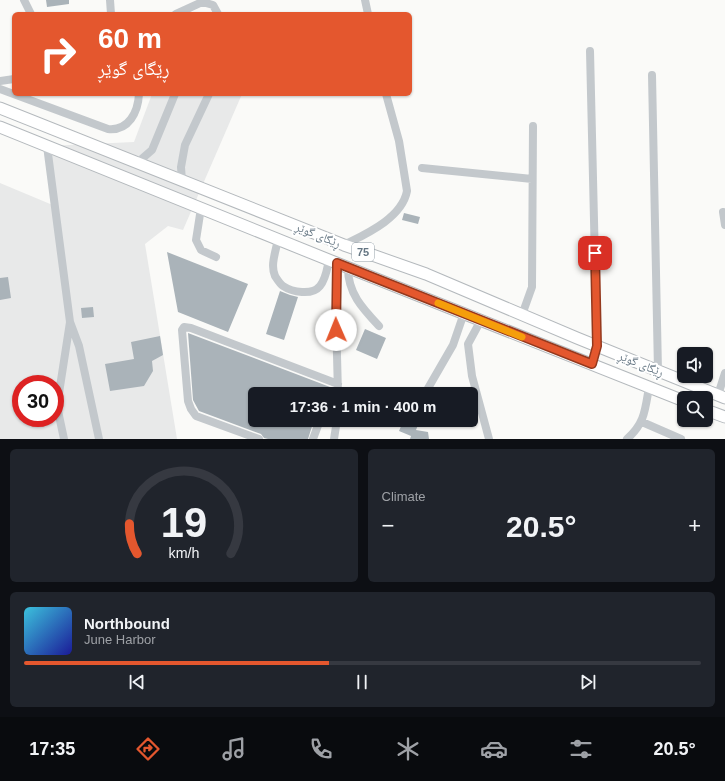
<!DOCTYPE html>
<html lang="en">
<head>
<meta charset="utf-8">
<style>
	:root { --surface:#171b24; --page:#20242c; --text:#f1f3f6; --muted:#9ea1a6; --line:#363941; --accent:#e4572e }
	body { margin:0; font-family:Helvetica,"Noto Naskh Arabic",sans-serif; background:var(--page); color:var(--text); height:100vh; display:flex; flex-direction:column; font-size:15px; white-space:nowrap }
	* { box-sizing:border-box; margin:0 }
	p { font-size:13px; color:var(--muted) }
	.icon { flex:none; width:22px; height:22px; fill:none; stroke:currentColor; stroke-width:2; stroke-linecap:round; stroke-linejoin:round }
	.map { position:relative; height:439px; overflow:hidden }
	.sheet { display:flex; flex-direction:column; gap:10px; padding:10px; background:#0d0f14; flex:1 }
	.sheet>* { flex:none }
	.top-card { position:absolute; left:12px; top:12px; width:400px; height:84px; border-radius:6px; box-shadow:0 1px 3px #0004; background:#e4572e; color:#fff; overflow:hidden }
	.controls { position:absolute; left:677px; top:347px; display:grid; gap:8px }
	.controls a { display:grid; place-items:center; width:36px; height:36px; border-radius:6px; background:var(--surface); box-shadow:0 1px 3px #0004; font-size:20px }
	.speed { position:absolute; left:12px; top:375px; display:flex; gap:8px; font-size:20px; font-weight:700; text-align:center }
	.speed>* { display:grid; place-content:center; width:52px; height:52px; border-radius:50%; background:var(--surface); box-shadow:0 1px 3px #0004; line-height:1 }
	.speed .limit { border:6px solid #d22; background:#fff; color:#111 }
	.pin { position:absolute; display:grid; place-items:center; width:34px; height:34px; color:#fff; margin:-17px; border-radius:8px; box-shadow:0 2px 6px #0006 }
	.me { position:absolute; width:44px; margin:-22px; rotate:359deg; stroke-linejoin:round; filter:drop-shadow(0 0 3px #0008) }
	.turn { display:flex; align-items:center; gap:14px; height:84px; padding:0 20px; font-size:18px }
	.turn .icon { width:52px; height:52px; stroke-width:2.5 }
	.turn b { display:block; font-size:28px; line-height:34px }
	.big { font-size:30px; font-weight:600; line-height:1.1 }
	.sheet .card { flex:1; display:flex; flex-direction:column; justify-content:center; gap:6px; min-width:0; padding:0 14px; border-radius:6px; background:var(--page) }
	.sheet .dial { align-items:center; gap:0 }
	.dial svg { height:104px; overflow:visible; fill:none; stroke:var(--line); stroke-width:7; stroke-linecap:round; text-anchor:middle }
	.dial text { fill:var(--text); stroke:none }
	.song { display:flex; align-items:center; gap:12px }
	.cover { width:48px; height:48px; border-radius:6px; background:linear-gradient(135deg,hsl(190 70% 55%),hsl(240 70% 35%)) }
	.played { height:4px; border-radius:2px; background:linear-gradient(90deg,var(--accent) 45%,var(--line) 45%) }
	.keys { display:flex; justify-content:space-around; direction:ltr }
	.heat { display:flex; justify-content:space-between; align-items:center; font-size:22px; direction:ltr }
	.sheet .tiles { flex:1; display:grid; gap:10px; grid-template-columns:1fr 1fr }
	.card:last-child { grid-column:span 2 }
	.trip { position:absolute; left:248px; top:387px; width:230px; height:40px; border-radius:6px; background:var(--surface); box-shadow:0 1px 3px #0004; font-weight:600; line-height:40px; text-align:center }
	.dock { display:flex; height:64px; justify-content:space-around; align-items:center; background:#090b0e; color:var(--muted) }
	.dock .icon { width:28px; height:28px }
	.dock .current { color:var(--accent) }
	.dock b { font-size:18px; color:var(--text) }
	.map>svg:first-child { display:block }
	.built { fill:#e8e9e9; fill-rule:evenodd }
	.building { fill:#aab3b9 }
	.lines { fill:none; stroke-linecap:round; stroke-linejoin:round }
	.highway-casing { stroke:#b4b9bd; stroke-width:13 }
	.minor { stroke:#c3c8cc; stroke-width:8 }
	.highway { stroke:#fff; stroke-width:11 }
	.route-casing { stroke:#94391e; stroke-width:10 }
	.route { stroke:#e4572e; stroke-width:7 }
	.slow { stroke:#f59e0b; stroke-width:7 }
	.labels { text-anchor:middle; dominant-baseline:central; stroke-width:4; stroke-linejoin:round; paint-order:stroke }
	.shield { fill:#fff; stroke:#939fa8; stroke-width:1 }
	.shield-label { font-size:11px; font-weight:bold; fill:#657683 }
	.street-label { font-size:12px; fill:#657683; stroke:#fff }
</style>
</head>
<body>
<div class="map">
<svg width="725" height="439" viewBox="0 0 725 439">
	<rect width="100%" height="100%" fill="#fafaf8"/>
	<path class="built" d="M152,94H242L183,230L168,226L145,244L177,439H0V183L55,206L47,146L134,142ZM21,384H55V418H21Z"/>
	<path class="building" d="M46,0H69V4L47,7Z
		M404,213L420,217L418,224L402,220Z
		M167,252L248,284L228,332L178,312Z
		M8,277L11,298L0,300V278Z
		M280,291L290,295L298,297L284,340L266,334Z
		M93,307L94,317L82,318L81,308Z
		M365,329L386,338L377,359L356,350Z
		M188,333L330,387L327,394H255V420H314L308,439H268L264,438L261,434L199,411L193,400Z
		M160,336L163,355L152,361L153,371L144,386L110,391L105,364L134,359L131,342Z
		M396,420H420L416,430L428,432L429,439H410L411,436L399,431L402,424Z"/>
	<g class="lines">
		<g class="highway-casing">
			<path id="highway" d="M0,108L344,245L426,274L577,338L725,398
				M0,127L329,260L684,401
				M706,410L725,417"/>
		</g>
		<path class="minor" d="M24,0L31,14
			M110,0L111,14
			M365,0L368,14
			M176,14L202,2L213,5L218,14
			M590,51L597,347L592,364
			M652,75L658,371
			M0,81L14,79
			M0,89L108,129C129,131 138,112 139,94
			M47,146L70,322L57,406L64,439
			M137,163L152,150L175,94
			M422,168L532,179
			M182,181L181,167L185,145L209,94
			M201,208L196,240L201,250L216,257
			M723,212L725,225
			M278,239C276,251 270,265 275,276C277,279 280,284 283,286C292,292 312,296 320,286C326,279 327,269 329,260
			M344,245C366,234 402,218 407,191L399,141L386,94
			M337,263L336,316L338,394
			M348,268C348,293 362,308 379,326
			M522,315L532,287L533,126
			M481,320L468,344L472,376L489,439
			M70,322L79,346L99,439
			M427,390L453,345L464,313
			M718,395L725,373
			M642,422L681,439
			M259,439L196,416L191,409L188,401L182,330L184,327L191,328L338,384
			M313,439L320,420
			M334,439L337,420
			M627,439C645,423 645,410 649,387"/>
		<use href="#highway" class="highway"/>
	</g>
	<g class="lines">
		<g class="route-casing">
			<path id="route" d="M336,330L337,263L592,364L597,346L595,253"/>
		</g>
		<use href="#route" class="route"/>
		<path class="slow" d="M438,303L522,337"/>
	</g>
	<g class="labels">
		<rect class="shield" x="352" y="243" width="22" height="18" rx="3"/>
		<g class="shield-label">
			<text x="363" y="252">75</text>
		</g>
		<g class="street-label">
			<text transform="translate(318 235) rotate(22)">ڕێگای گوێڕ</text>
			<text transform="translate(641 364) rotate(22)">ڕێگای گوێڕ</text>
		</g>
	</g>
</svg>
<div class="controls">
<a><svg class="icon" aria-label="sound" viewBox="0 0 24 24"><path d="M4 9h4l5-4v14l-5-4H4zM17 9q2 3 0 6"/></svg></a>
<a><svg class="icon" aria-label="search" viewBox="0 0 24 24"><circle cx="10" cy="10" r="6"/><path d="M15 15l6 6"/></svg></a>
</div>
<div class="speed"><div class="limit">30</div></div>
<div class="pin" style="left:595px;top:253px;background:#d93025"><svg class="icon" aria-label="arrive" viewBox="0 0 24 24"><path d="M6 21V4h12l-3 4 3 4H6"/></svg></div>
<svg class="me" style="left:336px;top:330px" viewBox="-20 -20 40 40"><circle r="19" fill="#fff"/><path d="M0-13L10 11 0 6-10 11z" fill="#e4572e"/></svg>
<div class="trip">17:36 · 1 min · 400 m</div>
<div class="top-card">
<div class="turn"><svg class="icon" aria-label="right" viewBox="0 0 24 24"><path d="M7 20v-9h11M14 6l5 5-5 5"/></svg><div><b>60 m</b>ڕێگای گوێڕ</div></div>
</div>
</div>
<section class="sheet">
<div class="tiles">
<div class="card dial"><svg viewBox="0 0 100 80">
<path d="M14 69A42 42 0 1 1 86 69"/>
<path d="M14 69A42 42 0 0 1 8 46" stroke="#e4572e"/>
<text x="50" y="56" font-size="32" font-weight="700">19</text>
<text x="50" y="72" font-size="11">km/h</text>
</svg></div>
<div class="card"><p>Climate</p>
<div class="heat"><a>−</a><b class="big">20.5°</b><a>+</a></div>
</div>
<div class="card">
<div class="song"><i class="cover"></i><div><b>Northbound</b><p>June Harbor</p></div></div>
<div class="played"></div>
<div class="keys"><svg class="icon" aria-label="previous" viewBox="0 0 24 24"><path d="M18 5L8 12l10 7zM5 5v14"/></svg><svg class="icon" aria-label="pause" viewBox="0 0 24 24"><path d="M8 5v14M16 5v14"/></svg><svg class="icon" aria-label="next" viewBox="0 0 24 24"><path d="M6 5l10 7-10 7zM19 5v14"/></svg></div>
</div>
</div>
</section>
<nav class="dock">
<b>17:35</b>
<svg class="icon current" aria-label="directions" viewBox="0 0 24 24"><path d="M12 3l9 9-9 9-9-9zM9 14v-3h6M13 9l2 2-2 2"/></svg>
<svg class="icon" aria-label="music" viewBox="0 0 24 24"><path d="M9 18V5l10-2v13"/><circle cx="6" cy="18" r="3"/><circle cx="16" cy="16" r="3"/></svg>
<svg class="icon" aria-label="phone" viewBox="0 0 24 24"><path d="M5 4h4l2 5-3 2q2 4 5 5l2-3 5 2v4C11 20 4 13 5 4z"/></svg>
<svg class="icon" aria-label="climate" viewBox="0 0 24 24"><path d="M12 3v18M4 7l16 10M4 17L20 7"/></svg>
<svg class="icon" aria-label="car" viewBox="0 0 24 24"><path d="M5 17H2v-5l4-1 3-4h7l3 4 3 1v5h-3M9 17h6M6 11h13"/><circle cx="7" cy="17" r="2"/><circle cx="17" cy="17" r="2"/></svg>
<svg class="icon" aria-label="filters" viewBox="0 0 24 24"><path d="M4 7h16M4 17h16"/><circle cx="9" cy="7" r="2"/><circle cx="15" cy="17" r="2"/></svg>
<b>20.5°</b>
</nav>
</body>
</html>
